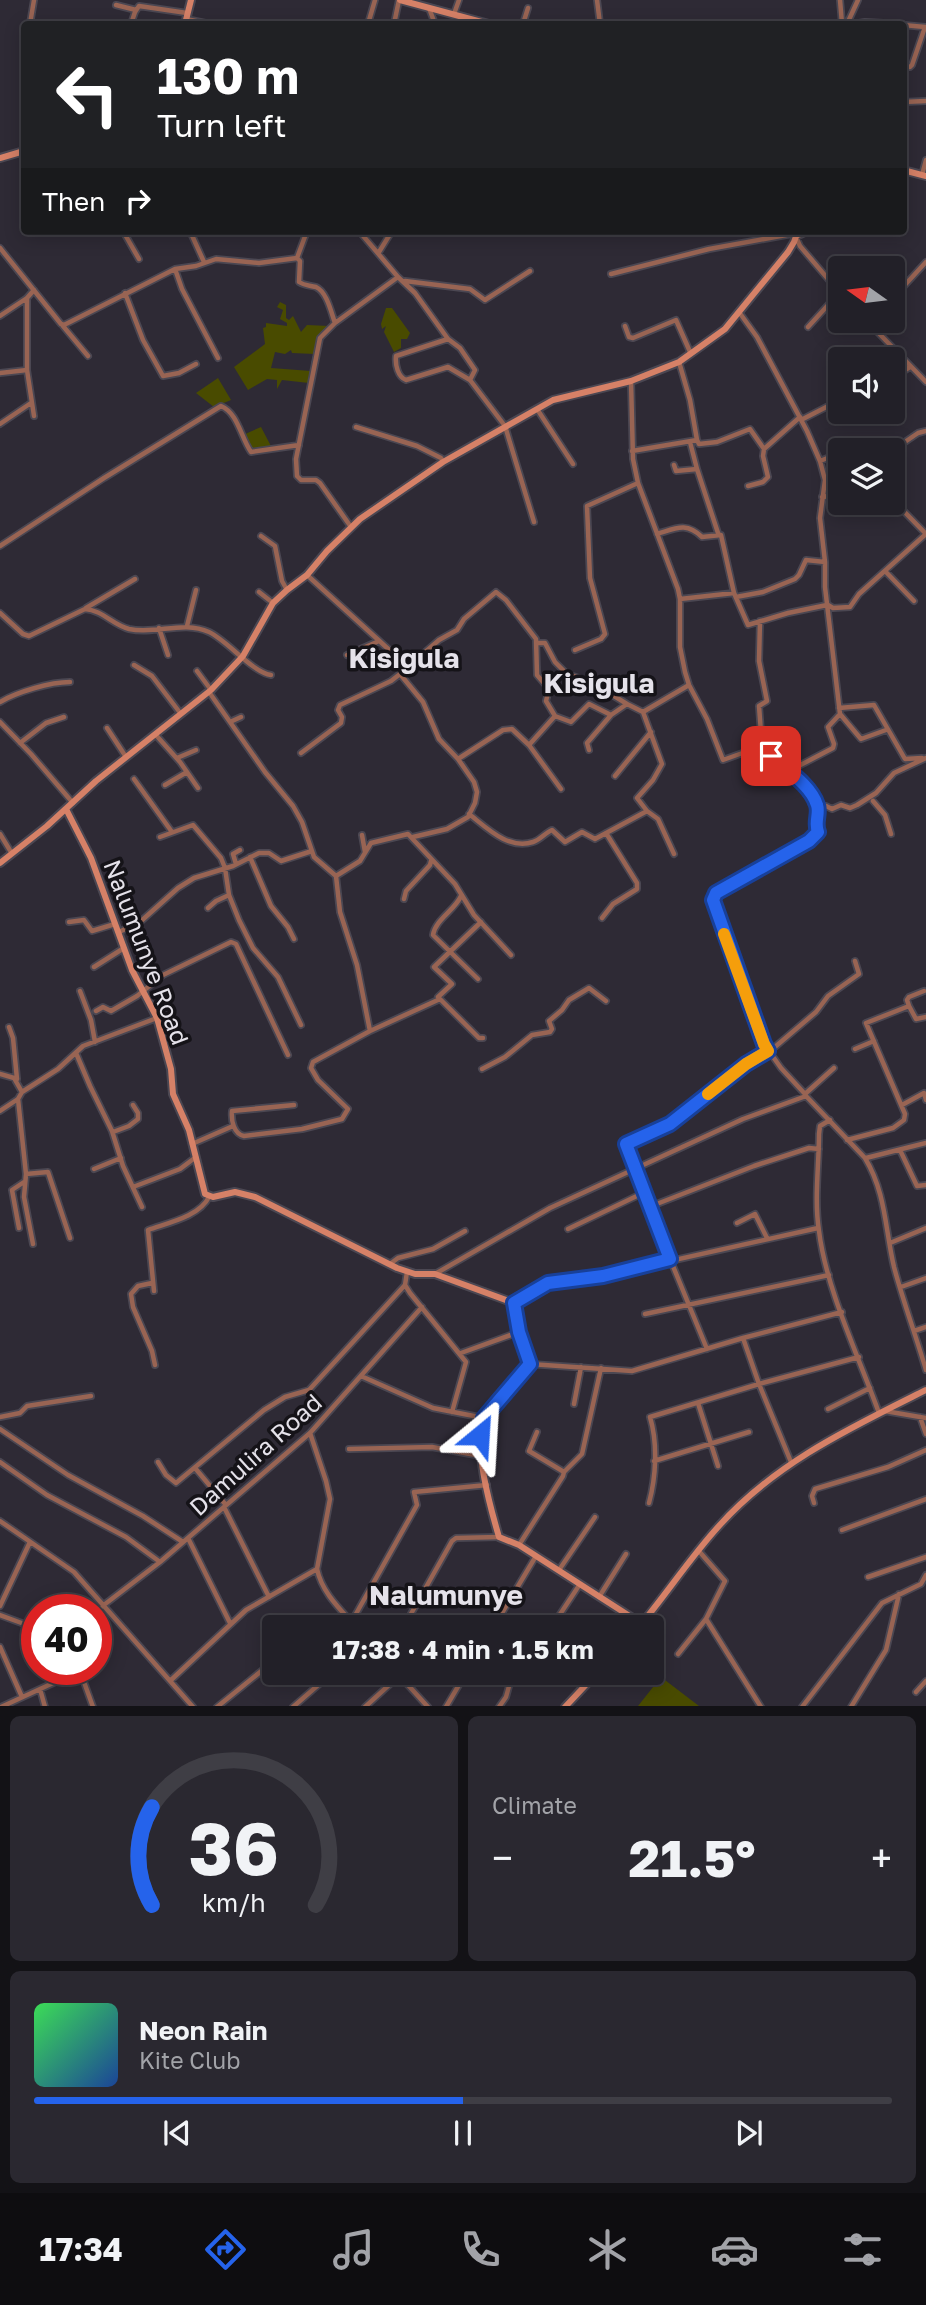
<!DOCTYPE html>
<html lang="en">
<head>
<meta charset="utf-8">
<style>
	:root { --surface:#222028; --page:#2a2830; --text:#f1f3f6; --muted:#a2a3a8; --line:#3f3e45; --accent:#2563eb }
	body { margin:0; font-family:"Golos Text",sans-serif; background:var(--page); color:var(--text); height:100vh; display:flex; flex-direction:column; font-size:26px; white-space:nowrap }
	* { box-sizing:border-box; margin:0 }
	p { font-size:23px; color:var(--muted) }
	.icon { flex:none; width:38px; height:38px; fill:none; stroke:currentColor; stroke-width:2; stroke-linecap:round; stroke-linejoin:round }
	.map { position:relative; height:1706px; overflow:hidden }
	.drawer { display:flex; flex-direction:column; gap:10px; padding:10px; background:#131216; flex:1 }
	.drawer>* { flex:none }
	.banner { position:absolute; left:21px; top:21px; width:886px; height:214px; border-radius:7px; box-shadow:0 4px 18px #0003,0 0 0 2px var(--line); background:#202124; color:#fff; overflow:hidden }
	.needle { width:46px; rotate:284deg }
	.fabs { position:absolute; left:828px; top:256px; display:grid; gap:14px }
	.fabs a { display:grid; place-items:center; width:77px; height:77px; border-radius:7px; background:var(--surface); box-shadow:0 4px 18px #0003,0 0 0 2px var(--line); font-size:35px }
	.speed { position:absolute; left:21px; top:1594px; display:flex; gap:14px; font-size:35px; font-weight:700; text-align:center }
	.speed>* { display:grid; place-content:center; width:91px; height:91px; border-radius:50%; background:var(--surface); box-shadow:0 4px 18px #0003,0 0 0 2px var(--line); line-height:1 }
	.speed .limit { border:10px solid #d22; background:#fff; color:#111 }
	.pin { position:absolute; display:grid; place-items:center; width:60px; height:60px; color:#fff; margin:-30px; border-radius:14px; box-shadow:0 4px 10px #0006 }
	.me { position:absolute; width:77px; margin:-38px; rotate:27deg; stroke-linejoin:round; filter:drop-shadow(0 0 5px #0008) }
	.turn { display:flex; align-items:center; gap:24px; height:147px; padding:0 21px; font-size:32px }
	.turn .icon { width:91px; height:91px; stroke-width:2.5 }
	.turn b { display:block; font-size:49px; line-height:60px }
	.then { display:flex; align-items:center; height:66px; padding:0 21px; background:#0003; gap:14px; font-size:26px }
	.big { font-size:52px; font-weight:700; line-height:1.1 }
	.drawer .widget { flex:1; display:flex; flex-direction:column; justify-content:center; gap:10px; min-width:0; padding:0 24px; border-radius:10px; background:var(--page) }
	.drawer .dial { align-items:center; gap:0 }
	.dial svg { height:182px; overflow:visible; fill:none; stroke:var(--line); stroke-width:7; stroke-linecap:round; text-anchor:middle }
	.dial text { fill:var(--text); stroke:none }
	.song { display:flex; align-items:center; gap:21px }
	.cover { width:84px; height:84px; border-radius:10px; background:linear-gradient(135deg,hsl(130 70% 55%),hsl(220 70% 35%)) }
	.played { height:7px; border-radius:4px; background:linear-gradient(90deg,var(--accent) 50%,var(--line) 50%) }
	.keys { display:flex; justify-content:space-around; direction:ltr }
	.heat { display:flex; justify-content:space-between; align-items:center; font-size:38px; direction:ltr }
	.drawer .tiles { flex:1; display:grid; gap:10px; grid-template-columns:1fr 1fr }
	.widget:last-child { grid-column:span 2 }
	.trip { position:absolute; left:262px; top:1615px; width:402px; height:70px; border-radius:7px; background:var(--surface); box-shadow:0 4px 18px #0003,0 0 0 2px var(--line); font-weight:700; line-height:70px; text-align:center }
	.dock { display:flex; height:112px; justify-content:space-around; align-items:center; background:#0e0d10; color:var(--muted) }
	.dock .icon { width:49px; height:49px }
	.dock .current { color:var(--accent) }
	.dock b { font-size:32px; color:var(--text) }
	.map>svg:first-child { display:block }
	.green { fill:#494b00 }
	.lines { fill:none; stroke-linecap:round; stroke-linejoin:round }
	.stream { stroke:#2d7aa9; stroke-width:2 }
	.street-casing { stroke:#4b4752; stroke-width:8 }
	.secondary-casing { stroke:#4b4752; stroke-width:10 }
	.street { stroke:#996453; stroke-width:4.5 }
	.secondary { stroke:#d68167; stroke-width:6 }
	.route-casing { stroke:#184099; stroke-width:18 }
	.route { stroke:#2563eb; stroke-width:12 }
	.slow { stroke:#f59e0b; stroke-width:12 }
	.labels { text-anchor:middle; dominant-baseline:central; stroke-width:7; stroke-linejoin:round; paint-order:stroke }
	.street-label { font-size:24px; fill:#e5e2ea; stroke:#151318 }
	.quarter-label { font-size:28px; font-weight:bold; fill:#e5e2ea; stroke:#151318 }
</style>
</head>
<body>
<div class="map">
<svg width="926" height="1707" viewBox="0 0 926 1707">
	<rect width="100%" height="100%" fill="#2e2a35"/>
	<path class="green" d="M280,302L286,305V318L289,320L293,316L301,332L307,325L329,326L319,339L315,354L292,353L291,350L285,354L275,352L271,368L311,371L309,383L282,380L277,389V380L267,379L248,390L234,367L265,344L263,328L266,327V323L287,326V323L280,319L283,310L277,307Z
		M386,308H392L410,333L407,339H401V348L394,352L384,332L386,326L382,329L381,324Z
		M218,378L231,400L214,407L196,393Z
		M261,427L272,448L253,451L243,435Z
		M661,1677L699,1706H638Z"/>
	<g class="lines">
		<path class="stream" d="M415,1L421,2
			M428,4L453,11
			M472,16L484,20
			M488,20L507,24
			M312,365L317,342
			M310,377L311,371"/>
		<g class="street-casing">
			<path id="street" d="M597,0L600,24
				M840,0L842,24
				M116,5L136,10
				M429,8L435,24
				M454,14L459,0
				M186,19L210,24
				M30,24L34,0
				M131,24L135,12L139,6L187,13
				M368,24L375,0
				M394,24L399,0
				M523,24L528,8
				M847,24L858,0
				M853,24L865,22L902,24
				M903,25L925,27
				M903,66L910,67L912,65L925,27
				M903,102L926,101
				M922,175L926,160
				M123,231L139,259
				M190,231L204,262
				M307,231L297,258L300,261L299,282C305,286 309,285 316,287C327,292 331,312 335,323
				M359,231L398,277L415,293L448,339L460,348L475,370L470,380
				M809,231L796,237L800,246L840,293
				M0,248L61,324L64,325L175,269L196,266L216,259L259,263L297,258
				M379,252L392,231
				M175,269L182,289L218,358
				M611,274L709,249L797,233
				M405,281L470,289L485,300L530,271
				M125,293L143,340L163,376L179,373L196,364
				M27,298V370L34,416
				M892,299L926,262
				M739,312L757,337L807,431L820,461L825,480L820,518L825,562
				M0,316L27,298L34,290
				M866,320L926,382
				M63,326L88,356
				M625,326L629,337L633,338L676,320L691,354
				M808,327L829,304L840,296
				M448,339L396,356C395,365 398,377 406,380L448,367L470,380L505,426L534,522
				M0,373L27,370
				M892,378L910,367
				M631,381L633,459L638,483L678,589L680,599V647L685,672L689,685L707,719L723,760L762,746
				M537,409L573,464
				M801,420L840,400
				M0,424L31,403
				M356,427L417,446L441,458L443,462
				M697,440L699,444L717,442L750,429L764,449
				M690,442L697,469
				M896,448L918,433L926,431
				M847,450L852,448
				M632,451L697,440L690,400L679,362
				M820,461L840,453
				M674,465L676,471L697,469L718,533
				M748,486L763,482L768,477L763,456L764,449L800,417
				M822,497L840,495
				M892,499L926,534
				M351,527L320,483L316,480H301L297,476L296,459L320,338L335,323L398,277
				M657,534C677,528 686,522 702,537L721,535L734,593
				M261,536L275,546L282,581L287,590
				M0,546L104,478L221,406C238,413 241,438 251,452L299,445
				M885,571L914,601
				M307,575L408,667L400,674L423,702L439,739L458,759L474,782L477,792L475,803L468,817L447,829L413,837
				M259,592L273,603
				M736,597L763,592L795,579L799,575L806,560L825,562V587L840,714L828,727L834,744L833,748L787,772
				M680,599L734,593L748,625L788,613L827,605
				M828,605L833,608L850,607L859,594L926,534
				M86,608L135,579
				M0,613L23,634L29,636L85,609C102,610 113,625 129,629C156,635 183,620 209,632C228,641 252,672 271,675
				M760,621L759,661L767,701L759,706L762,746L808,790L818,806H826L832,809L841,805L850,808L857,805L876,793L894,773L926,758
				M187,626L196,590
				M159,628L168,655
				M537,643H545L555,662L567,674L593,683L627,704
				M575,650L601,639L605,634L590,578L587,506L638,483
				M347,655L379,641
				M134,665L152,676L181,714
				M408,667L439,640L457,630L464,619L496,592L506,600L536,639L537,675L549,689L546,701L555,716
				M197,671L211,690
				M209,692L265,772L293,806L302,822L314,857L336,876L340,912L357,965L370,1031
				M0,702C17,692 50,682 70,682
				M839,708L874,705L905,759L922,758
				M643,712L689,685
				M840,714L861,739L886,730
				M0,722L31,754L73,803
				M230,722L241,717
				M107,728L126,757
				M155,734L180,762L198,788
				M20,743L46,723L64,717
				M529,745L555,716L571,722L589,704L611,715L627,704L643,712L662,764L653,780L637,798L647,811
				M589,750L587,743L611,715
				M301,753L341,723L342,717L338,710L340,705L391,681L400,674
				M177,758L196,750
				M458,759L503,730L512,729L529,745L561,789
				M615,776L651,732
				M134,779L172,832
				M165,785L187,772
				M873,801L885,815L891,834
				M818,806L815,823L818,832L809,841L716,893L713,900L764,1044L781,1068L805,1094L834,1068
				M469,814C487,828 508,850 533,842C540,840 545,833 552,830L565,842L582,832L595,839L647,811L658,819L674,854
				M0,834L11,852
				M362,835L365,852
				M160,837L193,825L221,858L225,868L229,895L239,920L253,948L278,977L301,1025
				M250,857L271,906L288,927L294,939
				M236,864L233,854L240,850
				M336,876L360,861L371,843L408,834L455,884L474,915L511,955
				M461,896C455,910 435,920 433,935L478,979
				M404,899L406,891L430,865L431,861
				M208,908L216,901L229,895
				M602,918L613,904L637,889V883L606,833
				M69,922L84,920L92,931L115,924
				M119,932L140,922L178,888L194,878L233,866L259,853H269L281,861L312,851
				M94,967L124,948
				M80,991L91,1020L95,1042
				M438,997L452,984L434,967L481,922
				M909,1006L916,1019L926,1017
				M96,1011L103,1007L111,1011L137,996L163,975L231,942L236,944L288,1055
				M9,1027L13,1038L17,1079
				M855,1049L874,1041
				M769,1052L816,1012L828,996L859,974L855,961
				M76,1053L90,1086L112,1131L123,1166L142,1207
				M482,1069L505,1057L532,1035L550,1032L552,1029L549,1021L562,1010L569,1000L589,988L606,1001
				M0,1074L14,1078L22,1092L18,1099L0,1111
				M22,1092L58,1069L83,1046L157,1018
				M18,1099L26,1174L24,1197L33,1244
				M294,1105L232,1111C231,1121 234,1134 244,1136L302,1129L342,1119L348,1109L318,1080L311,1068L313,1062L370,1031L440,999L479,1038H483
				M902,1105L924,1093L926,1100
				M830,1120L820,1126L819,1134C819,1166 814,1199 819,1231C826,1289 859,1357 879,1413
				M113,1132L129,1126L138,1119V1113L133,1105
				M847,1140L893,1128L904,1120L905,1114L866,1023L909,1006L907,1000L909,997L924,991
				M192,1144L233,1126
				M900,1150L917,1186L926,1185
				M866,1158L926,1143
				M94,1169L121,1158
				M26,1174L48,1172L70,1238
				M133,1187L180,1169L196,1157
				M649,1207L754,1166L809,1148L819,1149
				M737,1223L755,1214L767,1238
				M19,1228L12,1190L24,1182
				M568,1229L643,1193
				M890,1243L926,1228
				M390,1264L398,1258L433,1249L465,1231
				M407,1272L405,1285L410,1293L466,1362L452,1412
				M435,1274L550,1208L743,1119L806,1096L865,1158C886,1193 885,1229 894,1267C903,1301 916,1336 926,1370
				M152,1283L138,1286L131,1294L133,1307L152,1351L155,1365
				M901,1287L926,1278
				M154,1291L148,1230C167,1223 199,1217 209,1197
				M514,1303L548,1283L603,1276L818,1228
				M645,1314L829,1275
				M914,1331L926,1327
				M743,1338L842,1312
				M707,1349L643,1193L626,1144L670,1124L746,1064L768,1051
				M461,1353L519,1332
				M530,1364L632,1371L743,1338L759,1384L791,1462
				M361,1376L433,1408L484,1418
				M698,1403L718,1466
				M574,1404L581,1367
				M828,1409L870,1388
				M885,1411L926,1418
				M0,1417L20,1413L27,1406L91,1396
				M920,1417L926,1434
				M0,1429L68,1475L143,1516L183,1542
				M537,1432L529,1451L564,1472
				M310,1433L326,1481L330,1499L317,1569C322,1593 341,1610 357,1628
				M349,1449L432,1447L481,1456
				M654,1461L749,1432
				M0,1462L47,1495L126,1537L160,1562
				M158,1462L166,1475L176,1483L264,1410L285,1397L309,1390L405,1285
				M195,1468L226,1505
				M649,1503C656,1477 658,1444 650,1417L759,1384L859,1357
				M814,1503L812,1496L815,1489L888,1467L926,1450
				M224,1507L269,1597
				M0,1521L74,1572L193,1707
				M842,1530L926,1499
				M188,1538L230,1623
				M519,1545L563,1476L564,1472L582,1454L601,1368
				M559,1570L595,1517
				M868,1577L926,1557
				M599,1597L626,1554
				M0,1606L30,1542
				M96,1611L160,1562L310,1433L422,1307
				M0,1615L27,1625L37,1632
				M706,1619L761,1707
				M352,1621L417,1505L414,1492L487,1485
				M403,1628L452,1541L456,1538L499,1537
				M493,1628L536,1556
				M551,1628L580,1584
				M0,1647L22,1697
				M678,1654L706,1619L725,1581L698,1550
				M75,1670L84,1682L93,1707
				M398,1674L428,1707
				M170,1681L246,1610L317,1569
				M40,1689L45,1707
				M916,1692L926,1681
				M1,1707L77,1672
				M217,1707L275,1660
				M293,1707L332,1673
				M365,1707L400,1675
				M446,1707L466,1673
				M499,1707L506,1697L511,1679
				M802,1707L882,1603L921,1584L926,1575
				M851,1707L886,1650L899,1594"/>
		</g>
		<g class="secondary-casing">
			<path id="secondary" d="M400,0L489,24
				M185,24L191,0
				M0,158L24,151
				M903,170L926,176
				M66,809L91,858L132,970L157,1018L171,1069L173,1094L189,1130L205,1194L213,1197L235,1192L255,1197L397,1268L415,1274H435L514,1303L519,1332L530,1364C519,1377 491,1405 484,1419C472,1444 491,1510 499,1537L519,1545L642,1624
				M0,863L47,826L96,781L211,690L243,656L273,603L287,590L307,575L327,551L360,519L443,462L553,400L631,381L679,362L725,329L788,252L794,242L798,231
				M638,1628C666,1595 689,1559 718,1527C775,1463 850,1428 926,1390
				M565,1707L597,1673"/>
		</g>
		<use href="#street" class="street"/>
		<use href="#secondary" class="secondary"/>
	</g>
	<g class="lines">
		<g class="route-casing">
			<path id="route" d="M480,1435L484,1418L530,1364L519,1332L514,1303L548,1283L603,1276L670,1259L626,1144L670,1124L746,1064L768,1051L764,1044L713,900L716,893L809,841L818,832C814,822 820,814 817,805C811,785 785,769 771,756"/>
		</g>
		<use href="#route" class="route"/>
		<path class="slow" d="M708,1094L746,1064L768,1051L764,1044L724,934"/>
	</g>
	<g class="labels">
		<g class="street-label">
			<text transform="translate(147 952) rotate(69)">Nalumunye Road</text>
			<text transform="translate(255 1454) rotate(-42)">Damulira Road</text>
		</g>
		<g class="quarter-label">
			<text x="404" y="657">Kisigula</text>
			<text x="599" y="682">Kisigula</text>
			<text x="446" y="1594">Nalumunye</text>
		</g>
	</g>
</svg>
<div class="fabs">
<a><svg class="needle" viewBox="-14 -14 28 28"><path d="M0-13l5 13h-10z" fill="#e53935"/><path d="M0 13l5-13h-10z" fill="#a2a3a8"/></svg></a>
<a><svg class="icon" aria-label="sound" viewBox="0 0 24 24"><path d="M4 9h4l5-4v14l-5-4H4zM17 9q2 3 0 6"/></svg></a>
<a><svg class="icon" aria-label="layers" viewBox="0 0 24 24"><path d="M12 4l9 5-9 5-9-5zM3 14l9 5 9-5"/></svg></a>
</div>
<div class="speed"><div class="limit">40</div></div>
<div class="pin" style="left:771px;top:756px;background:#d93025"><svg class="icon" aria-label="arrive" viewBox="0 0 24 24"><path d="M6 21V4h12l-3 4 3 4H6"/></svg></div>
<svg class="me" style="left:480px;top:1435px" viewBox="-20 -20 40 40"><path d="M0-17L14 15 0 8-14 15z" fill="#2563eb" stroke="#fff" stroke-width="4"/></svg>
<div class="trip">17:38 · 4 min · 1.5 km</div>
<div class="banner">
<div class="turn"><svg class="icon" aria-label="left" viewBox="0 0 24 24"><path d="M17 20v-9H6M10 6l-5 5 5 5"/></svg><div><b>130 m</b>Turn left</div></div>
<div class="then">Then<svg class="icon" aria-label="right" viewBox="0 0 24 24"><path d="M7 20v-9h11M14 6l5 5-5 5"/></svg></div>
</div>
</div>
<section class="drawer">
<div class="tiles">
<div class="widget dial"><svg viewBox="0 0 100 80">
<path d="M14 69A42 42 0 1 1 86 69"/>
<path d="M14 69A42 42 0 0 1 14 26" stroke="#2563eb"/>
<text x="50" y="56" font-size="32" font-weight="700">36</text>
<text x="50" y="72" font-size="11">km/h</text>
</svg></div>
<div class="widget"><p>Climate</p>
<div class="heat"><a>−</a><b class="big">21.5°</b><a>+</a></div>
</div>
<div class="widget">
<div class="song"><i class="cover"></i><div><b>Neon Rain</b><p>Kite Club</p></div></div>
<div class="played"></div>
<div class="keys"><svg class="icon" aria-label="previous" viewBox="0 0 24 24"><path d="M18 5L8 12l10 7zM5 5v14"/></svg><svg class="icon" aria-label="pause" viewBox="0 0 24 24"><path d="M8 5v14M16 5v14"/></svg><svg class="icon" aria-label="next" viewBox="0 0 24 24"><path d="M6 5l10 7-10 7zM19 5v14"/></svg></div>
</div>
</div>
</section>
<nav class="dock">
<b>17:34</b>
<svg class="icon current" aria-label="directions" viewBox="0 0 24 24"><path d="M12 3l9 9-9 9-9-9zM9 14v-3h6M13 9l2 2-2 2"/></svg>
<svg class="icon" aria-label="music" viewBox="0 0 24 24"><path d="M9 18V5l10-2v13"/><circle cx="6" cy="18" r="3"/><circle cx="16" cy="16" r="3"/></svg>
<svg class="icon" aria-label="phone" viewBox="0 0 24 24"><path d="M5 4h4l2 5-3 2q2 4 5 5l2-3 5 2v4C11 20 4 13 5 4z"/></svg>
<svg class="icon" aria-label="climate" viewBox="0 0 24 24"><path d="M12 3v18M4 7l16 10M4 17L20 7"/></svg>
<svg class="icon" aria-label="car" viewBox="0 0 24 24"><path d="M5 17H2v-5l4-1 3-4h7l3 4 3 1v5h-3M9 17h6M6 11h13"/><circle cx="7" cy="17" r="2"/><circle cx="17" cy="17" r="2"/></svg>
<svg class="icon" aria-label="filters" viewBox="0 0 24 24"><path d="M4 7h16M4 17h16"/><circle cx="9" cy="7" r="2"/><circle cx="15" cy="17" r="2"/></svg>
</nav>
</body>
</html>
